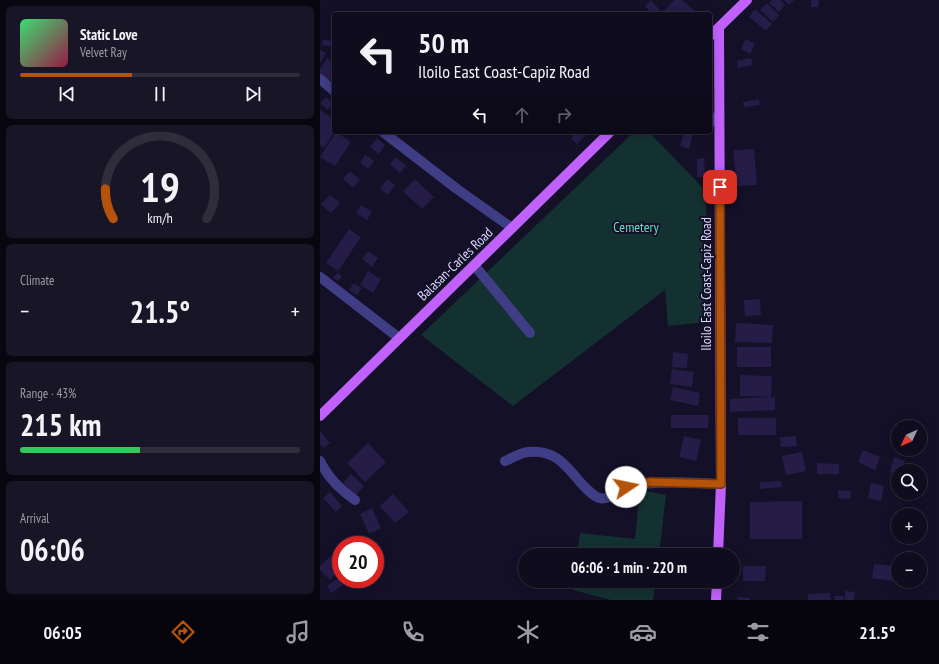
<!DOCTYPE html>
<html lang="en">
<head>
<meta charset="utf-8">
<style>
	:root { --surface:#0f0c1e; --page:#181527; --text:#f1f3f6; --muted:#9b9ba4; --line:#2f2c3c; --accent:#b45309 }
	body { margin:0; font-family:"PT Sans Narrow",sans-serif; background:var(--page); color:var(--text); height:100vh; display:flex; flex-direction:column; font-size:15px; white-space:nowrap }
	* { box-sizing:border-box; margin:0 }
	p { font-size:13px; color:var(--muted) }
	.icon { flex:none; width:22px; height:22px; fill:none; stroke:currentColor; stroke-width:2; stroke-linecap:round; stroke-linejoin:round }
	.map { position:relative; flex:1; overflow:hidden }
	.side { display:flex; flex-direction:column; gap:6px; padding:6px; background:#080710; width:320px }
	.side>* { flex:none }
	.hud { position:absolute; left:12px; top:12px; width:380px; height:122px; border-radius:4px; box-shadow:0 2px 10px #0003,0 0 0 1px var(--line); background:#0f0c1e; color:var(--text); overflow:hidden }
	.needle { width:26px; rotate:226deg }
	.tools { position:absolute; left:571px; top:420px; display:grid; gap:8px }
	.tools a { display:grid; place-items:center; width:36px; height:36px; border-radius:50%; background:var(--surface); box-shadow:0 2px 10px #0003,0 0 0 1px var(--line); font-size:20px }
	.speed { position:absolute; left:12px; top:536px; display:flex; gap:8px; font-size:20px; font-weight:700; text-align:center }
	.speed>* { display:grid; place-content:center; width:52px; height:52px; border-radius:50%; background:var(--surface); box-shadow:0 2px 10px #0003,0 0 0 1px var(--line); line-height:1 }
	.speed .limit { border:6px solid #d22; background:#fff; color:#111 }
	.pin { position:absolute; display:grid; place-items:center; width:34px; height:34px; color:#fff; margin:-17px; border-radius:8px; box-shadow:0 2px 6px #0006 }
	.me { position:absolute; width:44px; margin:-22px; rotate:79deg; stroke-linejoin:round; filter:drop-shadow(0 0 3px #0008) }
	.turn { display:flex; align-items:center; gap:14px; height:84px; padding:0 20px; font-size:18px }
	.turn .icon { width:52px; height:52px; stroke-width:2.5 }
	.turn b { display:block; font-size:28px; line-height:34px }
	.lanes { display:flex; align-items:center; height:38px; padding:0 20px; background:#0003; justify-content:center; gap:20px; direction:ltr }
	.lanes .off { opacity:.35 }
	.big { font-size:30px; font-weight:800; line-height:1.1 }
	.side .widget { flex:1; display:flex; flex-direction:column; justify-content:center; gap:6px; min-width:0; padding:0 14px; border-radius:6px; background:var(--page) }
	.side .dial { align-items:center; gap:0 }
	.dial svg { height:104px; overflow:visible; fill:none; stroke:var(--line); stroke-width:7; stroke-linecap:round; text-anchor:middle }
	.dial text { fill:var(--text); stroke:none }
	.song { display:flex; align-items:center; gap:12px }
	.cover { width:48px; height:48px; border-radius:6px; background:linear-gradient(135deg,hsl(140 70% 55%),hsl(340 70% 35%)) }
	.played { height:4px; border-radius:2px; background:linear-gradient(90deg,var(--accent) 40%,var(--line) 40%) }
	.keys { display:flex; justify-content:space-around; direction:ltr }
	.heat { display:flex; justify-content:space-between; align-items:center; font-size:22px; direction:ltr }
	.charge { height:6px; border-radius:3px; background:linear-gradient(90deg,#34c759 43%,var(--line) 0) }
	.trip { position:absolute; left:198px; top:548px; width:222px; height:40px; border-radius:20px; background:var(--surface); box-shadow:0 2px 10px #0003,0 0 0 1px var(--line); font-weight:800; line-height:40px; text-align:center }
	.tabs { display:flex; height:64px; justify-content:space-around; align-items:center; background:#06050c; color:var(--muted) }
	.tabs .icon { width:28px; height:28px }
	.tabs .selected { color:var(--accent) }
	.tabs b { font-size:18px; color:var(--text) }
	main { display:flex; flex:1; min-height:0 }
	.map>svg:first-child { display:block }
	.green { fill:#133130 }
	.building { fill:#251d48 }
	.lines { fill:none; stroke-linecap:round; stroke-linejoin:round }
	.minor { stroke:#3f3d85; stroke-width:10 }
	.major { stroke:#c061fb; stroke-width:10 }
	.route-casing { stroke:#753606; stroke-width:10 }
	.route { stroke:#b45309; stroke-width:7 }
	.labels { text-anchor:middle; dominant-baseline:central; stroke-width:4; stroke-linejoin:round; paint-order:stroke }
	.park-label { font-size:14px; fill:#64debe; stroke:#141028 }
	.street-label { font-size:14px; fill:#dcd8fe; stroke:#141028 }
</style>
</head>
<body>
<main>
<section class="side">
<div class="widget">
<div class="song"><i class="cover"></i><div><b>Static Love</b><p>Velvet Ray</p></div></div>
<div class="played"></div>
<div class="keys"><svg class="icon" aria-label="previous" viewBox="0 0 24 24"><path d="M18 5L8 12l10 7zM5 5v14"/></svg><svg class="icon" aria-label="pause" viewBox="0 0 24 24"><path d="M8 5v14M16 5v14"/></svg><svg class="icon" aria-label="next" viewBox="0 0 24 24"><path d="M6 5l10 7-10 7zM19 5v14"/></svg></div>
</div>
<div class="widget dial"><svg viewBox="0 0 100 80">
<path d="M14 69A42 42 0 1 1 86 69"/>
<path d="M14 69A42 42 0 0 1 8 46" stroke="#b45309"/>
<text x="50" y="56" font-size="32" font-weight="700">19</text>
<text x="50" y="72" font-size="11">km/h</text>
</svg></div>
<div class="widget"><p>Climate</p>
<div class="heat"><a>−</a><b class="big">21.5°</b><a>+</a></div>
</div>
<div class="widget"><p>Range · 43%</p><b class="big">215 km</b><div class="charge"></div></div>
<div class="widget"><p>Arrival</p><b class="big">06:06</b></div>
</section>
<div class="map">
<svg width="619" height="600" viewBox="0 0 619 600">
	<rect width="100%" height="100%" fill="#141028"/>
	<path class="green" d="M314,132H329L386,191L388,322L348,326L345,290L193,406L101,335Z
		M320,490L346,495L339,555H257L260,533L315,539Z
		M254,581H336L333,600H291L253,590Z"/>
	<path class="building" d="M331,0L343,14H332L325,6Z
		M354,0H362L377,13L347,14L344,11Z
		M452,0H460L465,5L459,12L449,3Z
		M464,0H474L469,5Z
		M491,0H499L498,7H491Z
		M447,3L459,15L453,22L440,10Z
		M435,9L452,24L446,31L429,17Z
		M3,39L14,42V47L2,45Z
		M426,39L435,44L430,54L421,49Z
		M0,50L6,53L0,63Z
		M7,58L14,63V73L9,81L0,76V69Z
		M431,58L433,65L418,68L417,61Z
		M6,97L13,104L8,110L0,103Z
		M439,99L440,105L424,107L423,102Z
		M0,110L14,119V132L4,148L0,145Z
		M16,132L31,142L15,166L0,157Z
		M257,132H265L267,134L257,144L251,138Z
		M342,132H354L352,136Z
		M364,132L373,133L369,149L360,146Z
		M57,138L65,145L59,154L50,147Z
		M434,149L437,185L417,186L413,150Z
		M45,155L54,161L48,169L40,163Z
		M76,157L86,166L80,173L70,164Z
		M384,158L385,177H377V159Z
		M30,171L40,180L33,188L23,179Z
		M67,179L75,185L68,195L60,189Z
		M95,179L114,197L102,209L83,191Z
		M10,195L20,203L11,213L1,204Z
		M41,205L52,212L47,220L36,213Z
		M29,229L41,237L18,271L6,263Z
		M48,251L58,258L52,267L42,259Z
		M48,271L61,279L53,293L40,285Z
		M18,273L22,277L17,281L13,277Z
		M34,283L42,288L37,295L29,290Z
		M440,299L441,315L425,316L424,300Z
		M416,323L453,325L452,343L415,342Z
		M417,347H451V367H417Z
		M353,352L368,354L367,368L352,367Z
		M352,369L374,372L372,387L350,384Z
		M420,375L452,376L451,397L420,396Z
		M353,387L380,393L378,406L350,400Z
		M455,397V410L410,412V399Z
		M351,415H389L388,428H351Z
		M418,418H456V435H418Z
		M0,431L10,443L4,448L0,444Z
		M364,436L381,440L376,461L359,457Z
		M476,436L477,446L461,447L460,437Z
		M48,443L66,462L45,482L27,463Z
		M543,450L560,457L555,470L538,462Z
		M482,452L486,471L466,475L462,456Z
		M574,457L585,461L582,471H578V475L570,472Z
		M497,463L519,464V474H497Z
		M31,474L44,486L36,495L23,483Z
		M461,481L462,487L440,489V482Z
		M551,483L564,486L561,501L548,498Z
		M518,490L531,491L530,499L518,498Z
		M10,492L22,506L16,512L3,498Z
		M73,494L89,512L75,523L60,506Z
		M482,501V539H430V502Z
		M52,508L61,528L49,534L40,514Z
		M35,536L44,545H25Z
		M12,555L21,564V569L10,580L0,570V566Z
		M554,564L575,566L573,581L552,578Z
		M423,566H446L445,581H423Z
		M18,578L23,585L11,593L7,586Z
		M525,591L535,592L534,600H525Z
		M510,593L511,600H488V594Z
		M514,596H523L524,600H515Z
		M418,597L430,598V600H418Z"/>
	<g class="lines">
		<path class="minor" d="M0,79L14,91
			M390,116L399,124
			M63,132L137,189L192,228
			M154,265L210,333
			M0,277L79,338
			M0,461C8,478 20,489 35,500
			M185,461C192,458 200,453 208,452C234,449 245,464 260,482C265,487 271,495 279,498C290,501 302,488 312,486C341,480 372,483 401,484"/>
		<path class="major" d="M390,36L427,0
			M0,416L290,132
			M398,555L401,484L399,28
			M396,600L397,581"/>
	</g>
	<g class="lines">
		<g class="route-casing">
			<path id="route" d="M306,487L330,482L401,484L400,187"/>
		</g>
		<use href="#route" class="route"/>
	</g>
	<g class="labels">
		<g class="park-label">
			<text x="316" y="227">Cemetery</text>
		</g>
		<g class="street-label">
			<text transform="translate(135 264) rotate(-44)">Balasan-Carles Road</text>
			<text transform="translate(386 284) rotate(-90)">Iloilo East Coast-Capiz Road</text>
		</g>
	</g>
</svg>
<div class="tools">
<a><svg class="needle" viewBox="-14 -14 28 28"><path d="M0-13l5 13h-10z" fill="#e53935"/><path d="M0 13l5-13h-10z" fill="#9b9ba4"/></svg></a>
<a><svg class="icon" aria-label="search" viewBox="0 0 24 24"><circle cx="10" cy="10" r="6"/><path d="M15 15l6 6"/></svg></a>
<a>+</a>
<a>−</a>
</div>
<div class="speed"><div class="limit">20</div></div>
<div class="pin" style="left:400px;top:187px;background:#d93025"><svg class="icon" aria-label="arrive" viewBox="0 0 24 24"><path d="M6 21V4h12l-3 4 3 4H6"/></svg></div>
<svg class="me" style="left:306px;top:487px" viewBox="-20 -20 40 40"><circle r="19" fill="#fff"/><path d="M0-13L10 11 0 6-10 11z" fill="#b45309"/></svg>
<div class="trip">06:06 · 1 min · 220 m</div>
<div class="hud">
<div class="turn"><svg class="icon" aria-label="left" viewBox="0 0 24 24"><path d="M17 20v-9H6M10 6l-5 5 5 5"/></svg><div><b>50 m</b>Iloilo East Coast-Capiz Road</div></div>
<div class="lanes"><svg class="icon" aria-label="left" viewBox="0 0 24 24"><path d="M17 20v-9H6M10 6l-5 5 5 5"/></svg><svg class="icon off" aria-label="ahead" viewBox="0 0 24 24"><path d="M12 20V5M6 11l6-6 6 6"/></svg><svg class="icon off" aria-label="right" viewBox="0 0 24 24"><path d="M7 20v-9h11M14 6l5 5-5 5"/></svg></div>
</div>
</div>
</main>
<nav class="tabs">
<b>06:05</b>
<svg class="icon selected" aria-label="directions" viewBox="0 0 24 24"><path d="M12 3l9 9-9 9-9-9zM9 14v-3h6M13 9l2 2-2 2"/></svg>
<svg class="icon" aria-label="music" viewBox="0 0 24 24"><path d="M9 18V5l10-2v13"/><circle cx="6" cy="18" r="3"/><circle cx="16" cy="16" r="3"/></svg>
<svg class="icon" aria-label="phone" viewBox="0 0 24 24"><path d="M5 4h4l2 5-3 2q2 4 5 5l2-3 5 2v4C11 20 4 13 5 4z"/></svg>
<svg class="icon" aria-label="climate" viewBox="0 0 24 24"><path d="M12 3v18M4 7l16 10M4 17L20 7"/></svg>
<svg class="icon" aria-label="car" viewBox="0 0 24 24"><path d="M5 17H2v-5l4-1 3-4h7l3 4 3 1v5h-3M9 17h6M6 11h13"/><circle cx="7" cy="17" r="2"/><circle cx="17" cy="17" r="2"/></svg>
<svg class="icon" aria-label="filters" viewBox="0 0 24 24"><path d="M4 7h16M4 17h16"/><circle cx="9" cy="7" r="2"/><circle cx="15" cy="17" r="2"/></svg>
<b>21.5°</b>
</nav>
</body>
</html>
